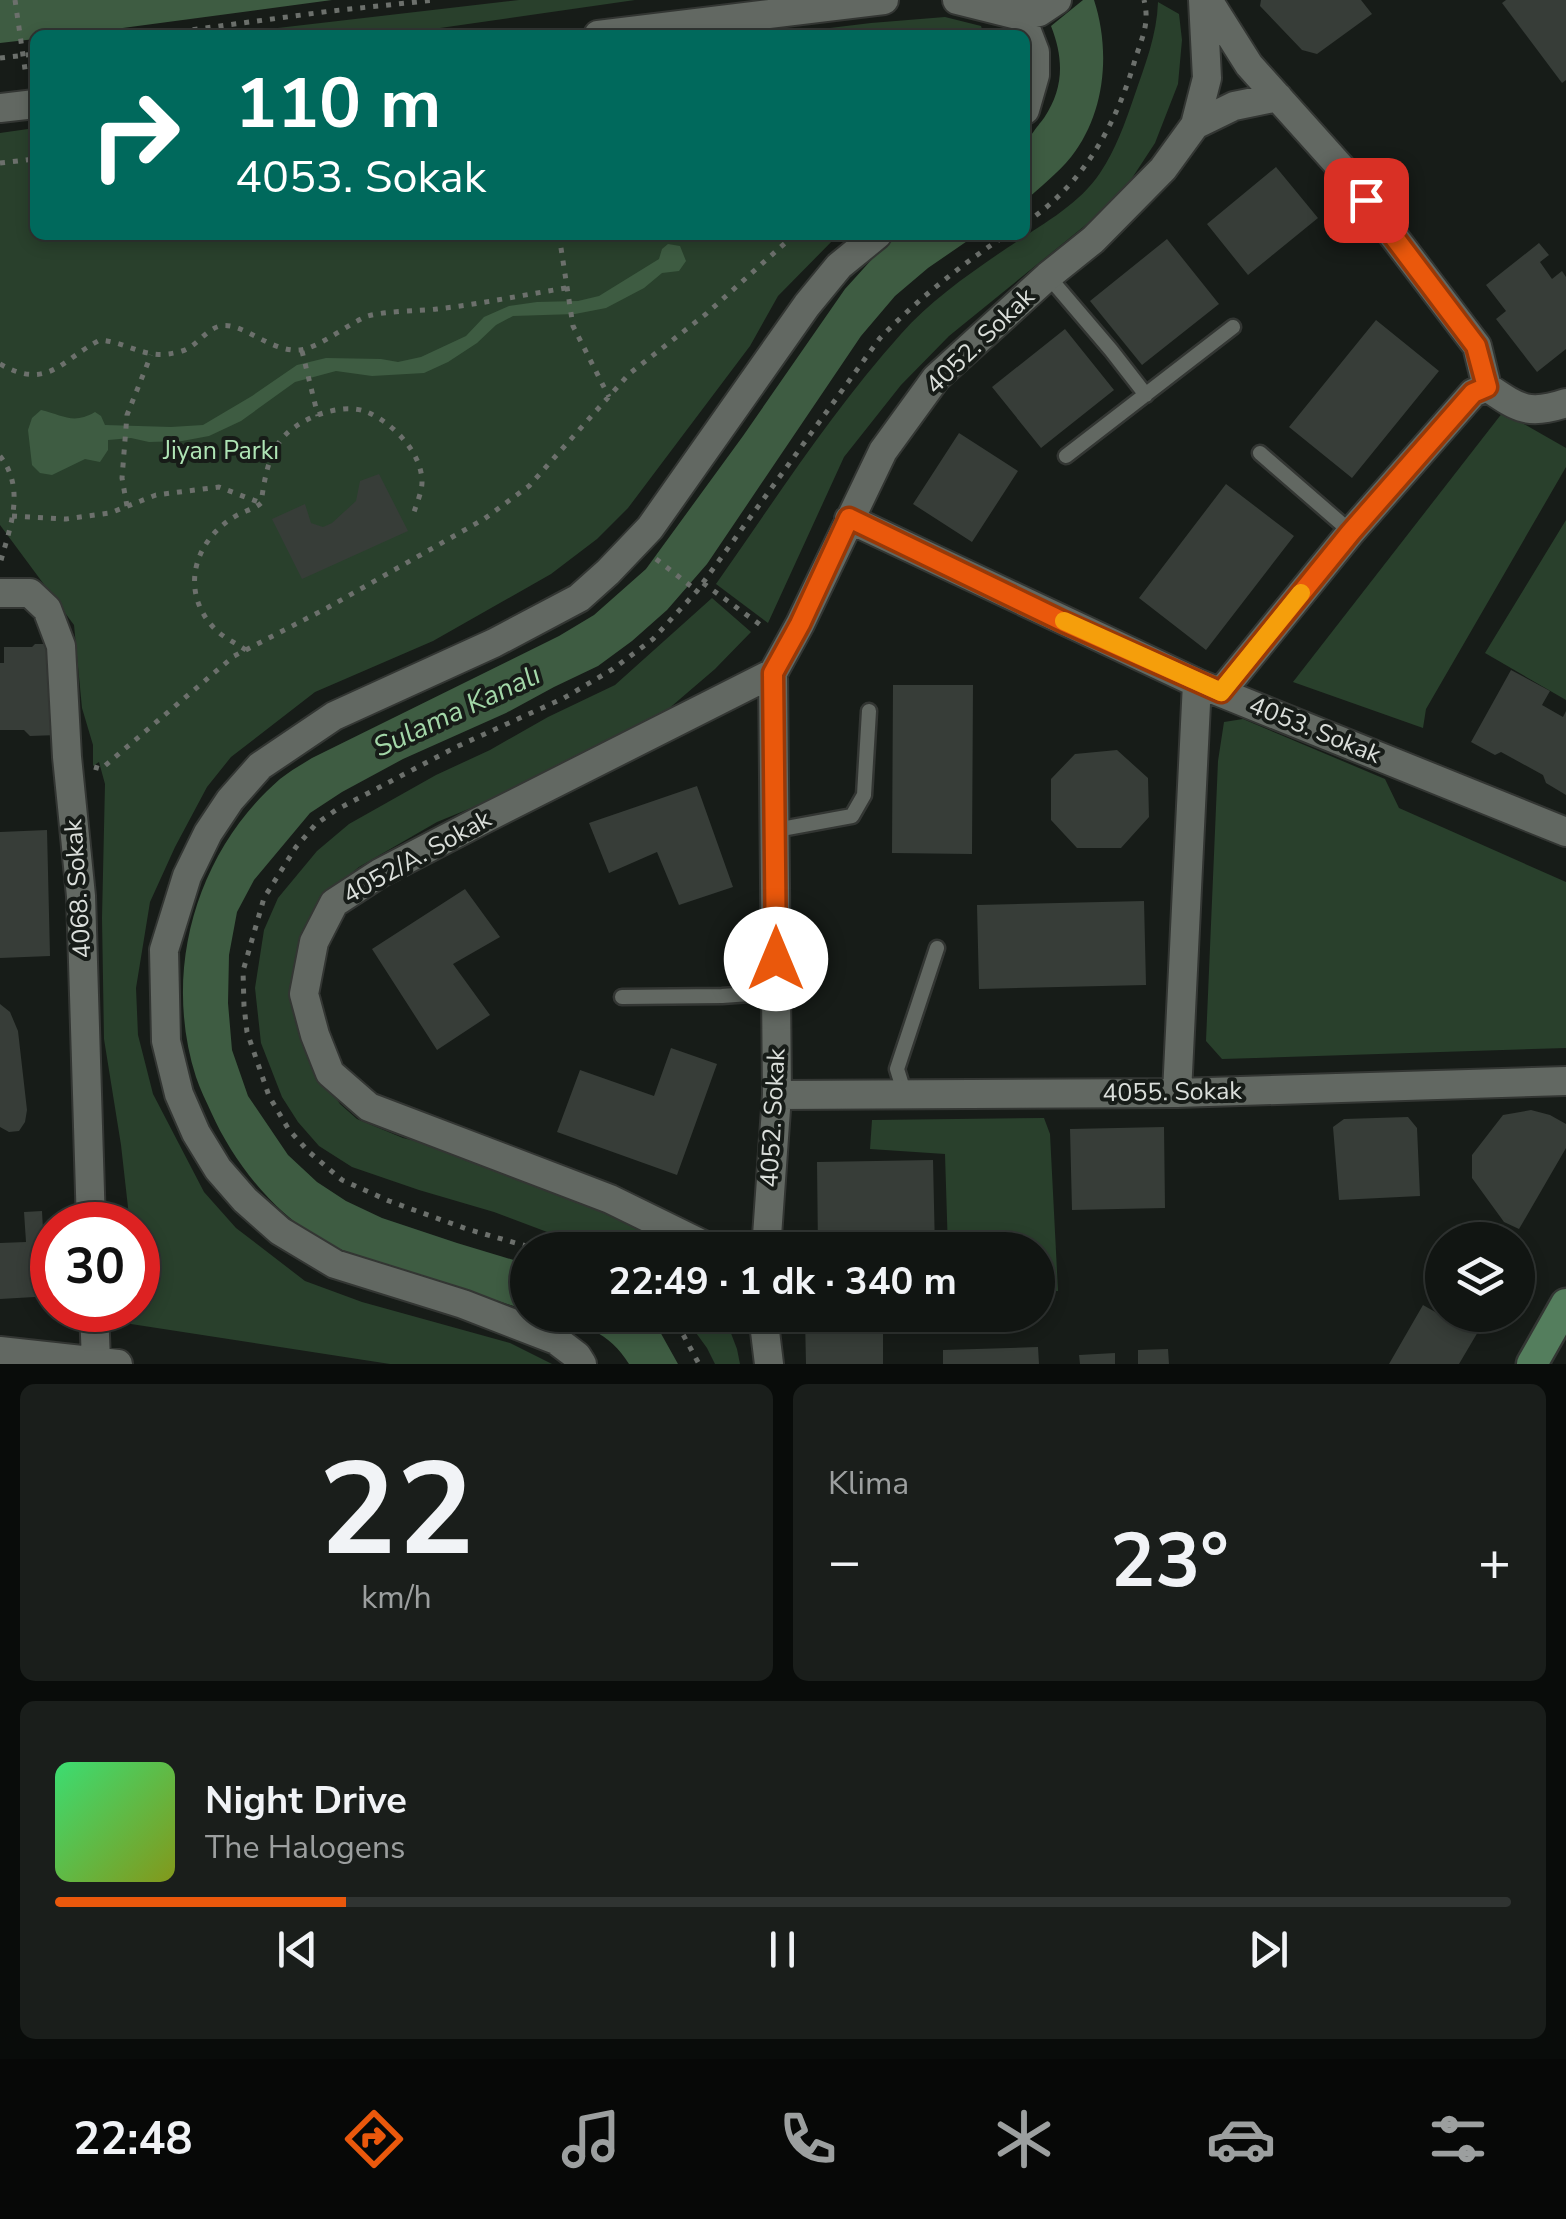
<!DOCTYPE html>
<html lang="tr">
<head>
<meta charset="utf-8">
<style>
	:root { --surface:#111512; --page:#1a1e1b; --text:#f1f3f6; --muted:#9c9f9f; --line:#303432; --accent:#ea580c }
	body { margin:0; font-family:"Nunito Sans",sans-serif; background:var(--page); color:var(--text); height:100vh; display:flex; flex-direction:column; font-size:38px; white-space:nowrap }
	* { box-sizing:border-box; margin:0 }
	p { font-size:32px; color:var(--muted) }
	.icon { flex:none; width:55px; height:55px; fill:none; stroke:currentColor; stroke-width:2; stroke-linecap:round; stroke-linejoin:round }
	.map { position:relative; height:1364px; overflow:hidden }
	.details { display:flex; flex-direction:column; gap:20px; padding:20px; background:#090c0a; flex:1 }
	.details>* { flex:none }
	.banner { position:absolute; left:30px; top:30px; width:1000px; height:210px; border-radius:15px; box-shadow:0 5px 15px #0003,0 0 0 2px var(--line); background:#00695c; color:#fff; overflow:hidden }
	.buttons { position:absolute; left:1425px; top:1222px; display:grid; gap:20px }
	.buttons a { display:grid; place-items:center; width:110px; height:110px; border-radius:50%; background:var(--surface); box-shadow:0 5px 15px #0003,0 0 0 2px var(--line); font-size:50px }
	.speed { position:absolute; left:30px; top:1202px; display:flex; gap:20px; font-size:50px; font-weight:700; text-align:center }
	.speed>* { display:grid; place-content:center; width:130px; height:130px; border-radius:50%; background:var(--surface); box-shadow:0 5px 15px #0003,0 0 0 2px var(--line); line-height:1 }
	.speed .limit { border:15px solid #d22; background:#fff; color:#111 }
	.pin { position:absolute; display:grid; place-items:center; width:85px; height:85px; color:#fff; margin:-42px; border-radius:20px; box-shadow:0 5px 15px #0006 }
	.me { position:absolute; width:110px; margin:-55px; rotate:0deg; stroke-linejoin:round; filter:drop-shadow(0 0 8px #0008) }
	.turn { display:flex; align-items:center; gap:35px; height:210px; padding:0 40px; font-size:45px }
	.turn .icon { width:130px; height:130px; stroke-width:2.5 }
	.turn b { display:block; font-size:70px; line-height:85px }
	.big { font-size:75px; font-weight:700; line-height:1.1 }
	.details .widget { flex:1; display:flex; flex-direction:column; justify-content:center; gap:15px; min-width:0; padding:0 35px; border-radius:15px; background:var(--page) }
	.details .dial { align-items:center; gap:0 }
	.dial b { font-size:130px; line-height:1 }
	.song { display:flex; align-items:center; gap:30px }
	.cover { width:120px; height:120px; border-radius:15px; background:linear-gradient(135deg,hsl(140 70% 55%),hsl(70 70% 35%)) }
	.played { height:10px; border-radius:5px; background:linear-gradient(90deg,var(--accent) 20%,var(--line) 20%) }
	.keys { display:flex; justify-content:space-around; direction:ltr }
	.heat { display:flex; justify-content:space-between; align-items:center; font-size:55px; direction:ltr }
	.details .tiles { flex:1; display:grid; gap:20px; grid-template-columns:1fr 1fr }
	.widget:last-child { grid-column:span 2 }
	.trip { position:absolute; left:510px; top:1232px; width:545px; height:100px; border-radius:50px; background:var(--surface); box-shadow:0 5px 15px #0003,0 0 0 2px var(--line); font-weight:700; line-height:100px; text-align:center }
	.tabs { display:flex; height:160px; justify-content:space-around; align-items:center; background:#070807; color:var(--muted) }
	.tabs .icon { width:70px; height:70px }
	.tabs .on { color:var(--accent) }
	.tabs b { font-size:45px; color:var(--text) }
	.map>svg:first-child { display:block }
	.green { fill:#29402c }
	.water { fill:#3e5c42 }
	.building { fill:#373d38 }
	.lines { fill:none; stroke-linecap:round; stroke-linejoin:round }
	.lane-casing { stroke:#333633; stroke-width:19 }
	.street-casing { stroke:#333633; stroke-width:32 }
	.secondary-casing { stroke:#333633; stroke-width:35 }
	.path { stroke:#6c706c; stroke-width:5; stroke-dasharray:5 8; stroke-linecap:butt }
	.lane { stroke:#626862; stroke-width:14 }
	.street { stroke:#626862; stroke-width:28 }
	.secondary { stroke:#547e5d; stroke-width:30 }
	.route-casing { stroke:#983908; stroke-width:25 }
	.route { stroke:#ea580c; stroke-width:18 }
	.slow { stroke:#f59e0b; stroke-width:18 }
	.labels { text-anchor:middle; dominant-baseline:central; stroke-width:8; stroke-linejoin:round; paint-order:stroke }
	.street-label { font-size:25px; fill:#dadeda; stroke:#171c18 }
	.park-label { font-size:25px; fill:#afe5b5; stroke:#171c18 }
	.water-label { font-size:28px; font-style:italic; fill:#a3d7a8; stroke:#171c18 }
</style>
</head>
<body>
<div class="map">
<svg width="1566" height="1364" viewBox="0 0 1566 1364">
	<rect width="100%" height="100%" fill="#171c18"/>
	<path class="green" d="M519,0H635L391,35H217Z
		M1158,2L1179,14L1182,40L1178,84L1155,143L1119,198L949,336L901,385L844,457L768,623L716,584C775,500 832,411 901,334C930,301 970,273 1007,248C1039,226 1078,206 1100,173C1116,149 1125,123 1134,97C1145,65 1157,35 1158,2Z
		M945,17L981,26L984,35H772L871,23Z
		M35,128V235H838L778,296L750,346L628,508L597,539L551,574L433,641L315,692L231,757L207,787L175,847L150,902L136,988L138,1035L153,1094L204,1192L236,1228L305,1281L362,1302L510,1343L552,1364H390L131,1324V1310H138V1225H130L121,1145L104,1039L102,918L105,784L99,762L93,766V745L82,708L74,625L0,525V133Z
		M1503,412L1566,448V467L1426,709L1423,728L1293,682Z
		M1566,520V700L1485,653Z
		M712,598L751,632L715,669L666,711L606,746L527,785L437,822L359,867L332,889L314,912L301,948L320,1074L340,1104L357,1119L403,1138L487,1158L639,1227L669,1250H595L494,1212L419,1190L352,1167L319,1146L298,1122L282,1097L261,1043L255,988L264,930L278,898L317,851L349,824L436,775L490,750L548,717L615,685Z
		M1243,719L1385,779L1399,808L1566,882V1048L1222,1059L1206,1041L1218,761L1224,722Z
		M1044,1118L1050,1134L1058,1291H1038V1250H948L945,1154L870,1149L872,1120Z
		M683,1315H724L737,1349L740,1364H715L707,1348Z"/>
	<path class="water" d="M0,0H332L70,35H35V39L0,43Z
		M1083,0H1094C1111,52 1105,114 1071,157C1058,173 1040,187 1025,201C1025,190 1022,151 1025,144C1027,140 1040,123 1044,118C1064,88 1064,59 1051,26Z
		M901,235H976L928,268L895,296L861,336L707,564L667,610L632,641L598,666L554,687L506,713L403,759L342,792L310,813L254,880L237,912L229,955L228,1003L232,1050L248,1096L288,1155L317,1182L346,1201L382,1218L457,1243L527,1264V1310C495,1301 465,1289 433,1279C395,1266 354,1259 318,1238C271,1210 233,1161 211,1112C206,1101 200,1089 196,1077C162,971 196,852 280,779C290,771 301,765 312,758L559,636L594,615L646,569L743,436L845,289L883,247Z
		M668,244L680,246L686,261L679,271L662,273L644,288L606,308L575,314L513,316L496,325L477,343L448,362L424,373L372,376L336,371L295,382L241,421L209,436L182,441L149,442L131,438L108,440V450L100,462L85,459L52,475L40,473L32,465L28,430L32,418L41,410C63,415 73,425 95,412L101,416L105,425L171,427L203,425L252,396L297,365L326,358L381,359L398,362L421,357L466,336L484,317L509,306L537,302L578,301L599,296L659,259L662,249Z
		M548,1315H646L654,1321L678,1364H629C609,1332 583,1324 548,1315Z"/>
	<path class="building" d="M1261,0H1361L1372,14L1317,54L1302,50L1260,6Z
		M1506,0H1566V80L1562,83L1502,3Z
		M1276,167L1318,218L1248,275L1207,224Z
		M1167,239L1219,304L1142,365L1090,301Z
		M1539,243L1549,255L1540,262L1552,279L1562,271L1566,277V349L1537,372L1496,319L1506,311L1486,285Z
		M1376,320L1439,371L1352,478L1289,427Z
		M1065,329L1114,390L1041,448L992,387Z
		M959,433L1018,471L972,542L913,504Z
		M379,474L408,531L302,579L272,519L305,504L311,523L323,527L332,523L356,501L360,481Z
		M1226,484L1294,536L1206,650L1139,598Z
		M35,644H55L58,735L30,736L24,730H0V663H4V647H32Z
		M1511,670L1550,691L1542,705L1563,717L1566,711V795L1546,783L1543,775L1501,752L1495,755L1471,742Z
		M893,685H973L972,854L892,853Z
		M1117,750L1148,778L1149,817L1121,848H1077L1051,820V779L1075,754Z
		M697,786L733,887L679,905L657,852L609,873L589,823Z
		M47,830L50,956L0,958V832Z
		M465,889L500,937L453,964L490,1015L437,1050L372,949Z
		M1144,901L1146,985L979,989L977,905Z
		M0,1004L10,1012L18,1031L27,1110L25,1122L19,1131L9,1132L0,1127Z
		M671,1048L717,1064L677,1175L557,1132L580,1070L654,1096Z
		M1531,1110L1550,1115L1566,1124V1148L1519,1229L1504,1222L1472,1178V1155L1503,1115Z
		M1408,1117L1417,1128L1420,1196L1339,1200L1333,1127L1344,1119Z
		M1164,1127L1165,1208L1072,1210L1070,1129Z
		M933,1160L935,1250H818L817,1162Z
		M42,1211L43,1230L52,1229V1296L0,1299V1243L26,1242L24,1212Z
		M1423,1305L1437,1313L1439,1309L1442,1312V1315H1465L1482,1325L1459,1364H1389Z
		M883,1317V1364H806L805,1318Z
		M1038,1347L1039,1364H943V1350Z
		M1168,1349L1169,1364H1138V1350Z
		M1115,1353V1364H1080L1079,1355Z"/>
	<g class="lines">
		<g class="lane-casing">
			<path id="lane" d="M1048,276L1111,350L1146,395
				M1260,453L1351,532
				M1066,456L1233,327
				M776,830L852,816L864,795L869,711
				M622,997L722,996L777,992
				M905,1095L897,1069L937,948"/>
		</g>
		<g class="street-casing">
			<path id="street" d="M957,0L1021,16L1039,12L1057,0
				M1015,0L1035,52V75L1025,110
				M1208,0L1249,65L1344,171L1477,346L1487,387
				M598,35L884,0
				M0,108L35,104
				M1195,125L1234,106L1278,97
				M849,519L1197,683L1566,832
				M0,593H30L47,609L61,646L67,757L81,896L91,1225
				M1221,692L1351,532L1473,393L1487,387C1518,408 1528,416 1566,403
				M1177,1093L1197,683
				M777,1095L1177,1093L1566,1081
				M714,1250L610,1199L369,1107L330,1073L315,1035L304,994L314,942L334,903L380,873L480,821L773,673
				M766,1250L777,1095L773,673L800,624L883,451L936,378L1048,276L1093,240L1163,169L1195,125L1207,78L1203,0
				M94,1310L96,1361
				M763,1315L769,1364
				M0,1351L118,1364
				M582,1364L577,1356L556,1340L463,1304L335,1264L280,1231L245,1200L218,1169L196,1133L179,1094L166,1041L164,950L187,876L208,833L230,800L260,766L334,716L494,643L579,598L608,572L650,528L807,305L839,266L877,235"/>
		</g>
		<g class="secondary-casing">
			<path id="secondary" d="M1532,1364L1566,1304"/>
		</g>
		<path class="path" d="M15,0L26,76
			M154,35L331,11L435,0
			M0,58L35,54
			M0,163L35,159
			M1025,223C1083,185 1116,125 1135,60C1142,37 1150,24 1144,0
			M559,235L573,326L609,397
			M302,351L318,416
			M0,364C48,391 61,360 100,340C132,343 146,362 182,351C196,347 205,330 220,326C242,321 271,353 300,350C319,348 349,323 368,316C385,311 418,311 437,309C480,304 523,295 566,288
			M0,456C26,489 10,527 0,564
			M127,506L122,478L127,415L151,355
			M12,516L66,519L110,513L156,495L219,487L261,503
			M656,559L697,591
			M703,583L766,629
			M246,650C236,643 222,637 214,628C180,592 193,542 234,517C243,511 253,510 261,503C264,483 267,461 278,444C293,420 340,401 367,412C393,423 422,453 422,482C422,491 417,503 414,512
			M94,767L101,769L234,656L327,608L484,519L529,486L629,374L706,314L794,235
			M540,1250L467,1229L389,1201L342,1180L309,1152L289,1130L269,1096L247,1032L244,1006L243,971L264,898L296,847L316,824L336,810L456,747L564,698L613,669L653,639L697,591L880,338C918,299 961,265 1006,235
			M667,1315L679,1327L699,1364"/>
		<use href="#lane" class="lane"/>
		<use href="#street" class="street"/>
		<use href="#secondary" class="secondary"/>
	</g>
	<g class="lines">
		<g class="route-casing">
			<path id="route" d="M776,959L773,673L800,624L849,518L1064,622L1221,692L1351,532L1473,393L1487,387L1476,346L1366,200"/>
		</g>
		<use href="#route" class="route"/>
		<path class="slow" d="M1064,621L1221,692L1301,593"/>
	</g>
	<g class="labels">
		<g class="street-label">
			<text transform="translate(980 341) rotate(-44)">4052. Sokak</text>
			<text transform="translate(1315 730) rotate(22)">4053. Sokak</text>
			<text transform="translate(417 857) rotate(-29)">4052/A. Sokak</text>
			<text transform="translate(78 889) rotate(-94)">4068. Sokak</text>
			<text transform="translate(1172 1092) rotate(-1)">4055. Sokak</text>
			<text transform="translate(773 1118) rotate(-87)">4052. Sokak</text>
		</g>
		<g class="park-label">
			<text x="221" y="451">Jiyan Parkı</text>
		</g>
		<g class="water-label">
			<text transform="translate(457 711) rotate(-25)">Sulama Kanalı</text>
		</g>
	</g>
</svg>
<div class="buttons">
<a><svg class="icon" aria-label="layers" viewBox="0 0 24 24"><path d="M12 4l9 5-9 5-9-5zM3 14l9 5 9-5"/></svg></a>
</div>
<div class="speed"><div class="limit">30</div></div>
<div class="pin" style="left:1366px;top:200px;background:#d93025"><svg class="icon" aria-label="arrive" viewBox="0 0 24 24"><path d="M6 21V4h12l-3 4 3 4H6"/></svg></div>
<svg class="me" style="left:776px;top:959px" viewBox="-20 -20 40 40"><circle r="19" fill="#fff"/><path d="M0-13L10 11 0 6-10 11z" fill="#ea580c"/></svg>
<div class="trip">22:49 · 1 dk · 340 m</div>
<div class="banner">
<div class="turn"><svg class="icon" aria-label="right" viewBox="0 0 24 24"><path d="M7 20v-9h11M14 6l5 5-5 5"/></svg><div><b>110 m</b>4053. Sokak</div></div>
</div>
</div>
<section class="details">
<div class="tiles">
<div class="widget dial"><b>22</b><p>km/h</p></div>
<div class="widget"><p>Klima</p>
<div class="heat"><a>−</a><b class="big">23°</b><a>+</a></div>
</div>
<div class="widget">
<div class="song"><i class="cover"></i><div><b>Night Drive</b><p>The Halogens</p></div></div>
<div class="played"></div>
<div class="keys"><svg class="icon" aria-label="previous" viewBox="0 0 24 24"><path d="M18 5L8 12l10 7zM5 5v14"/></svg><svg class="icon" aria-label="pause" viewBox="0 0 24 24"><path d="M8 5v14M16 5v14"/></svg><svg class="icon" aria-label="next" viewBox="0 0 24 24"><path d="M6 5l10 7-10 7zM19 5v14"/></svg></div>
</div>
</div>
</section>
<nav class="tabs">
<b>22:48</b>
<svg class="icon on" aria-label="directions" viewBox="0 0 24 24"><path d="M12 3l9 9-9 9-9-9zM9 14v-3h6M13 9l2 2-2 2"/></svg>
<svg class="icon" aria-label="music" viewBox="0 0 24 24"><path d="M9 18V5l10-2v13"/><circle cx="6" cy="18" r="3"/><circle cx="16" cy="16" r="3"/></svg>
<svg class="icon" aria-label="phone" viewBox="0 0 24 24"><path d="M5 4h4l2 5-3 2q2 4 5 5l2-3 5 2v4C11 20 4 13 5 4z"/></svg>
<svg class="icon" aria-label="climate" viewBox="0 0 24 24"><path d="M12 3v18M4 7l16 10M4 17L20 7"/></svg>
<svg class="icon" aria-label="car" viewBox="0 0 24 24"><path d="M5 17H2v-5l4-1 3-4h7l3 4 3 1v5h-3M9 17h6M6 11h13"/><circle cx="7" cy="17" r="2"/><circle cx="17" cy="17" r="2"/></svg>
<svg class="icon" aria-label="filters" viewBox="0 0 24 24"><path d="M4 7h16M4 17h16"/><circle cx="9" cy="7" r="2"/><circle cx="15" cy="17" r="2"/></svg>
</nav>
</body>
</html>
